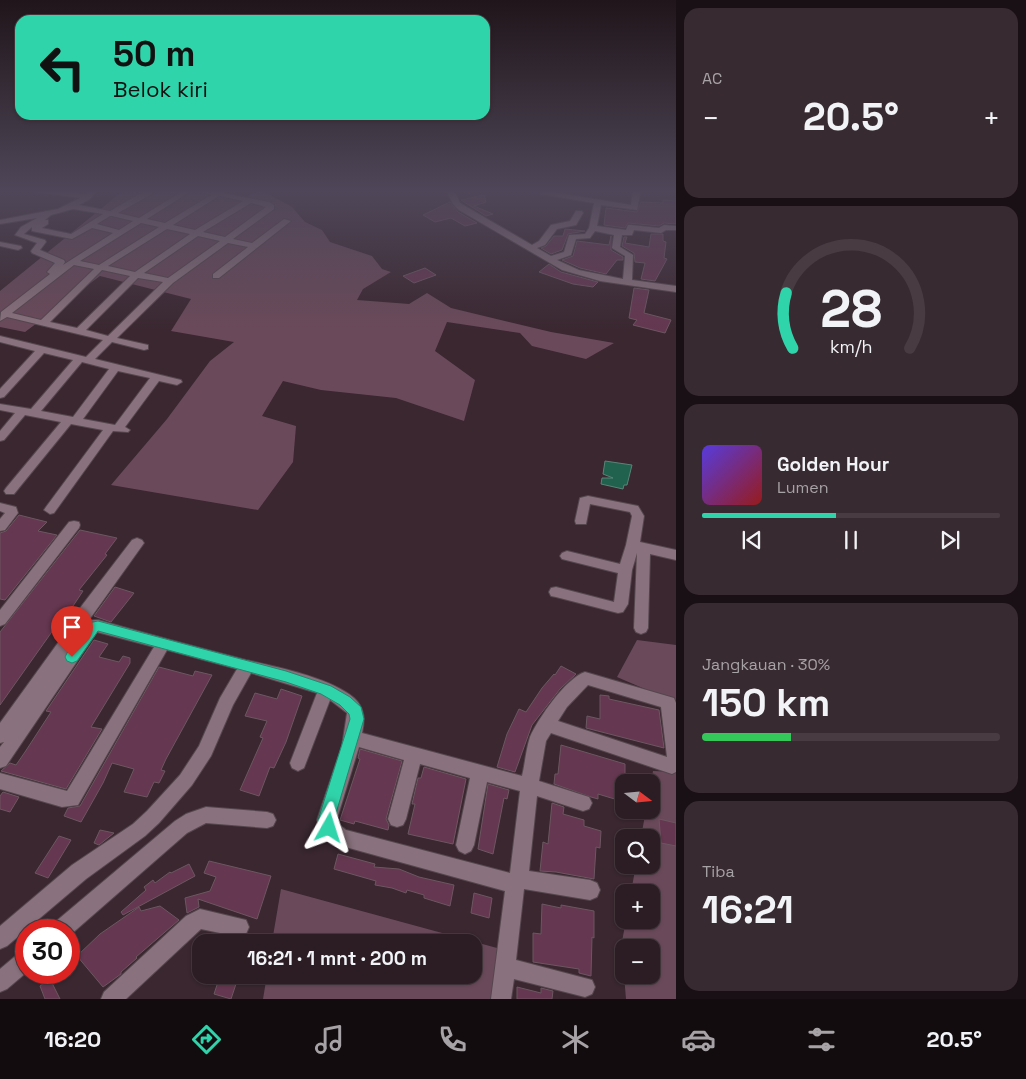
<!DOCTYPE html>
<html lang="id">
<head>
<meta charset="utf-8">
<style>
	:root { --surface:#2c1d24; --page:#382a31; --text:#f1f3f6; --muted:#a6a2a6; --line:#483b41; --accent:#30d4aa }
	body { margin:0; font-family:"Space Grotesk",sans-serif; background:var(--page); color:var(--text); height:100vh; display:flex; flex-direction:column; font-size:19px; white-space:nowrap }
	* { box-sizing:border-box; margin:0 }
	p { font-size:16px; color:var(--muted) }
	.icon { flex:none; width:28px; height:28px; fill:none; stroke:currentColor; stroke-width:2; stroke-linecap:round; stroke-linejoin:round }
	.map { position:relative; flex:1; overflow:hidden }
	.drawer { display:flex; flex-direction:column; gap:8px; padding:8px; background:#181014; width:350px }
	.drawer>* { flex:none }
	.banner { position:absolute; left:15px; top:15px; width:475px; height:105px; border-radius:15px; box-shadow:0 1px 4px #0004,0 0 0 1px var(--line); background:#30d4aa; color:#111; overflow:hidden }
	.needle { width:32px; rotate:106deg }
	.fabs { position:absolute; left:615px; top:774px; display:grid; gap:10px }
	.fabs a { display:grid; place-items:center; width:45px; height:45px; border-radius:10px; background:var(--surface); box-shadow:0 1px 4px #0004,0 0 0 1px var(--line); font-size:25px }
	.speed { position:absolute; left:15px; top:919px; display:flex; gap:10px; font-size:25px; font-weight:700; text-align:center }
	.speed>* { display:grid; place-content:center; width:65px; height:65px; border-radius:50%; background:var(--surface); box-shadow:0 1px 4px #0004,0 0 0 1px var(--line); line-height:1 }
	.speed .limit { border:8px solid #d22; background:#fff; color:#111 }
	.pin { position:absolute; display:grid; place-items:center; width:42px; height:42px; color:#fff; margin:-51px -21px; border-radius:50% 50% 50% 0; rotate:-45deg; box-shadow:0 0 5px #0007 }
	.pin .icon { rotate:45deg }
	.me { position:absolute; width:55px; margin:-28px; rotate:6deg; stroke-linejoin:round; filter:drop-shadow(0 0 4px #0008) }
	.turn { display:flex; align-items:center; gap:18px; height:105px; padding:0 15px; font-size:22px }
	.turn .icon { width:65px; height:65px; stroke-width:2.5 }
	.turn b { display:block; font-size:35px; line-height:42px }
	.big { font-size:38px; font-weight:700; line-height:1.1 }
	.drawer .card { flex:1; display:flex; flex-direction:column; justify-content:center; gap:8px; min-width:0; padding:0 18px; border-radius:15px; background:var(--page) }
	.drawer .dial { align-items:center; gap:0 }
	.dial svg { height:130px; overflow:visible; fill:none; stroke:var(--line); stroke-width:7; stroke-linecap:round; text-anchor:middle }
	.dial text { fill:var(--text); stroke:none }
	.song { display:flex; align-items:center; gap:15px }
	.cover { width:60px; height:60px; border-radius:8px; background:linear-gradient(135deg,hsl(250 70% 55%),hsl(0 70% 35%)) }
	.played { height:5px; border-radius:2px; background:linear-gradient(90deg,var(--accent) 45%,var(--line) 45%) }
	.keys { display:flex; justify-content:space-around; direction:ltr }
	.heat { display:flex; justify-content:space-between; align-items:center; font-size:28px; direction:ltr }
	.charge { height:8px; border-radius:4px; background:linear-gradient(90deg,#34c759 30%,var(--line) 0) }
	.trip { position:absolute; left:192px; top:934px; width:290px; height:50px; border-radius:15px; background:var(--surface); box-shadow:0 1px 4px #0004,0 0 0 1px var(--line); font-weight:700; line-height:50px; text-align:center }
	.tabs { display:flex; height:80px; justify-content:space-around; align-items:center; background:#120c0e; color:var(--muted) }
	.tabs .icon { width:35px; height:35px }
	.tabs .on { color:var(--accent) }
	.tabs b { font-size:22px; color:var(--text) }
	main { display:flex; flex:1; min-height:0 }
	.map>svg:first-child { display:block }
	.green { fill:#6a4a5a }
	.water { fill:#21624f; stroke:#5a8478 }
	.building { fill:#653750; stroke:#6c5761 }
	.lines { fill:none; stroke-linecap:round; stroke-linejoin:round }
	.street-casing { stroke:#55464e; stroke-width:2 }
	.street { fill:#89727d; fill-rule:evenodd }
	.route { fill:#30d4aa; stroke:#1f8a6e }
</style>
</head>
<body>
<main>
<div class="map">
<svg width="676" height="999" viewBox="0 0 676 999">
	<rect width="100%" height="100%" fill="#3a2730"/>
	<path class="green" d="M124,190L180,192L215,191L248,197L255,190H261L292,207L305,222L322,230L330,242L372,256L382,269L391,272L363,289L357,300L409,304L427,293L451,308L551,332L614,343L586,359L532,346L520,333L447,322L435,351L475,380L464,421L396,398L321,390L283,381L262,416L296,426L293,462L258,510L111,485L167,419L210,361L234,342L171,331L191,299L100,276L25,332L0,327V291Z
		M637,640L676,645V713L675,702L617,677Z
		M653,771L676,772V999H626L624,975H651V948H624V972L621,947L626,920H651V892H631L636,865H651V838L641,837L646,810H651V782Z
		M281,889L508,951L501,999H263L267,975H474V942H272Z"/>
	<path class="water" d="M605,461L632,465L627,485H624L623,489L601,484L602,478H613L603,474Z"/>
	<path class="building" d="M484,195L486,202L474,206L493,214L486,216L461,200Z
		M663,200L676,201V224L664,223L659,226L628,223L625,228L604,225L606,208L637,212L641,202L663,203Z
		M450,202L458,212L477,223L465,226L451,218L435,222L423,215Z
		M565,229L585,231L568,234L562,250L551,254L541,248L546,246L554,236H563Z
		M651,234H663V241L666,242L664,258L667,259L655,281L641,279L645,263L635,262L634,253L622,246L624,237H627L625,243L649,247Z
		M611,236V250L623,257V260H617L606,274L580,268L562,260L573,256L577,241L609,245Z
		M549,264L561,272L598,282L593,287L573,284L539,272Z
		M425,268L436,275L414,283L403,276Z
		M634,288L649,290L644,313L671,320L665,333L633,325L637,320L629,318Z
		M19,515L47,522L38,531L57,535L5,600L0,599V533L6,531Z
		M80,530L117,538L105,554L107,555L79,590L83,591L59,627L56,626L0,705V632Z
		M115,587L134,593L111,622L94,616Z
		M94,640L108,644L99,657L119,662L123,656L130,658V663L91,727L102,729L66,789L1,771L10,763L16,765L25,752L51,712L46,711Z
		M561,666L576,674L560,689L532,725L515,772L497,767L507,734L519,709L526,712L542,688L554,674L555,675Z
		M159,667L193,676L195,671L212,675L166,759L161,770L165,771L159,783L154,782L147,797L124,792L134,769L112,763L103,783L81,822L64,816L68,808L80,806Z
		M281,689L302,696L286,742L274,768L270,767L259,796L240,790L263,738L260,737L267,721L245,716L255,693L277,699Z
		M600,695L609,696V699L659,710L664,748L586,728L587,716L600,719Z
		M561,745L625,764V780L621,779L618,800L598,794V799L591,797L554,784L555,774H558Z
		M360,749L402,761L386,819L389,825L388,830L355,821L354,824L340,820L360,759L358,758Z
		M424,767L466,779L453,844L408,834L415,804H412L418,778H421Z
		M488,784L509,790L507,799L504,798L493,854L478,849Z
		M3,792L19,797L10,812L0,809V796Z
		M552,803L564,807L563,814L584,820V826L601,831L600,848L596,847L594,879L556,872L540,871L543,842L548,844Z
		M659,819L676,823V846L661,843Z
		M100,830L114,833L99,845L94,843Z
		M59,836L71,840L48,878L35,873Z
		M338,854L375,864L374,867L399,869L419,877L454,885L450,906L424,898V895L407,890L406,893L392,888L375,885L376,881L334,869Z
		M209,861L271,876L257,919L198,899L199,907L187,913L185,898L210,891L216,877L204,873Z
		M189,864L195,876L123,915L121,912L146,890L144,887L153,880L155,883L170,872L171,873Z
		M474,893L492,898L489,918L471,913Z
		M542,904L561,908V905L594,911V938L592,937L591,976L579,973V969L533,962V933L541,934Z
		M160,906L179,920L136,957L137,958L121,972V974L103,987L77,956L100,934L139,907L141,911Z
		M220,976L237,981L231,999L214,994Z
		M50,979L60,999H45L40,986Z
		M517,987L541,993V988L553,991L552,999H517Z"/>
	<g class="lines">
		<g class="street-casing">
			<path id="street" d="M32,190H51L84,194L90,190H98L90,199L79,205L110,211L146,190H152V194L118,213L139,218L184,190H193L147,219L165,223L211,195L196,190H209L269,202L274,205V209L233,239L252,243L284,219L291,221L219,278H213V274L248,247L228,243L173,283L117,338L148,345V349L144,350L112,342L95,359L181,380L182,382L177,385L159,381L125,427L130,430L128,432L113,431L54,513L50,514L44,510L46,507L103,430L71,424L14,494H6L4,491L6,488L61,422L25,415L4,440L0,441V431L15,413L0,410V404L31,409L73,360L44,353L4,397L0,398V389L35,351L0,342V336L86,357L103,340L7,317L0,321L1,312L50,274L47,272L55,263L32,253L31,251L37,243L15,235L21,227L37,218L0,224V220L58,209L80,198L36,192ZM219,196L243,201L195,230L173,225ZM251,203L266,207L225,237L203,232ZM73,209L103,214L71,234L42,228L48,224V220H45L51,215ZM110,216H112L133,221L119,230L97,224ZM141,223L159,227L99,265L80,261ZM32,227V231L72,239L92,228L113,233L63,265L65,262L64,260L40,250L46,242L45,240L24,234ZM167,229L190,234L135,272L108,266ZM198,236L220,241L168,278L144,273ZM74,265L94,269L41,320L12,313ZM102,270L130,276L77,328L50,322ZM138,278L163,282L108,336L86,330ZM82,362L109,369L73,417L41,411ZM118,371L150,378L115,425L83,419Z
				M446,190H454L460,203L465,206L532,245L539,241L551,225L570,221L576,211H582L583,213L576,225L557,229L545,245L537,248L551,256L564,252L569,235L585,234L589,228L594,203L540,194L541,190L631,205L633,190H641L637,210L601,205L597,226L626,230L628,225H631L659,228L664,225L676,226V230H666L661,233L634,230L632,235H622L620,247L633,255L632,280L676,286V292L600,281L562,270L459,210L453,204ZM595,231L614,235L612,248L625,256L623,279L579,270L557,260L571,255L576,239L590,238Z
				M0,242L21,246L22,248L18,250L0,246Z
				M588,496L638,506L644,516L640,542L676,550V560L650,554L648,628L646,632L641,634L636,632L634,628L637,553L632,570L628,604L623,612L618,613L556,597L551,596L549,592L551,588L556,587L614,602L618,573L562,559L560,556L562,553L567,551L620,564L626,545L632,516L630,512L590,504L586,524H576L575,521L580,498Z
				M0,503L16,507L18,513L5,530L0,531V519L5,513L0,511Z
				M74,521L79,522L80,525L79,528L5,624L0,626V610L69,522Z
				M137,538L142,540L144,543L89,620H98C148,634 196,647 246,660C277,667 331,678 354,698C365,708 365,720 362,733L522,776C525,764 526,749 530,737C538,719 566,678 585,672L674,698L676,703V772L672,774L551,733L546,741L539,781L589,797L592,803L589,809L583,811L537,796L529,871L590,880L597,883L600,890L597,897L590,900L524,889L516,960L592,980L595,987L592,994L585,997L514,979L511,999H491L505,891L342,846L323,834L317,820L342,746L347,713L330,700L304,768L298,771L292,768L290,763L317,693L251,673L233,705L211,756L192,785L159,823L145,836L86,879L7,946L0,949V926L72,865L133,824L147,811L180,775L199,746L220,698L237,669L167,650L78,805L62,807L0,789V773L67,791L154,647L97,632L6,766L0,768V747L4,742L0,743V723L73,622L80,608L132,540ZM588,685L661,707L667,757L558,721L567,707ZM359,747L404,760L388,819L391,825L397,827L403,825L406,819L420,764L470,778L456,845L459,851L465,854L471,851L474,845L487,782L520,791L510,873L346,830L336,822Z
				M206,807L267,812L273,814L276,820L273,826L267,828L206,823L187,833L69,936V930H51L54,923L175,821L186,814Z
				M200,909L246,920L249,927L246,934L239,937L201,929L126,999H101L104,992L186,916Z
				M26,950L27,972L7,989L0,992V969L19,953Z"/>
		</g>
		<use href="#street" class="street"/>
	</g>
	<linearGradient id="sky" x2="0" y2="1"><stop stop-color="#20151a"/><stop offset="0.58" stop-color="#4f4759"/><stop offset="1" stop-color="#4f4759" stop-opacity="0"/></linearGradient>
	<rect width="676" height="330" fill="url(#sky)"/>
	<path class="route" d="M98,621L286,671L331,686L350,697L361,707L364,719L334,820L337,828L335,834L329,836L323,834L318,820L350,719L349,714L340,705L321,694L286,682L98,631L77,661L72,663L67,661L65,657L67,653L88,623Z"/>
</svg>
<div class="fabs">
<a><svg class="needle" viewBox="-14 -14 28 28"><path d="M0-13l5 13h-10z" fill="#e53935"/><path d="M0 13l5-13h-10z" fill="#a6a2a6"/></svg></a>
<a><svg class="icon" aria-label="search" viewBox="0 0 24 24"><circle cx="10" cy="10" r="6"/><path d="M15 15l6 6"/></svg></a>
<a>+</a>
<a>−</a>
</div>
<div class="speed"><div class="limit">30</div></div>
<div class="pin" style="left:72px;top:657px;background:#d93025"><svg class="icon" aria-label="arrive" viewBox="0 0 24 24"><path d="M6 21V4h12l-3 4 3 4H6"/></svg></div>
<svg class="me" style="left:329px;top:828px" viewBox="-20 -20 40 40"><path d="M0-17L14 15 0 8-14 15z" fill="#30d4aa" stroke="#fff" stroke-width="4"/></svg>
<div class="trip">16:21 · 1 mnt · 200 m</div>
<div class="banner">
<div class="turn"><svg class="icon" aria-label="left" viewBox="0 0 24 24"><path d="M17 20v-9H6M10 6l-5 5 5 5"/></svg><div><b>50 m</b>Belok kiri</div></div>
</div>
</div>
<section class="drawer">
<div class="card"><p>AC</p>
<div class="heat"><a>−</a><b class="big">20.5°</b><a>+</a></div>
</div>
<div class="card dial"><svg viewBox="0 0 100 80">
<path d="M14 69A42 42 0 1 1 86 69"/>
<path d="M14 69A42 42 0 0 1 10 35" stroke="#30d4aa"/>
<text x="50" y="56" font-size="32" font-weight="700">28</text>
<text x="50" y="72" font-size="11">km/h</text>
</svg></div>
<div class="card">
<div class="song"><i class="cover"></i><div><b>Golden Hour</b><p>Lumen</p></div></div>
<div class="played"></div>
<div class="keys"><svg class="icon" aria-label="previous" viewBox="0 0 24 24"><path d="M18 5L8 12l10 7zM5 5v14"/></svg><svg class="icon" aria-label="pause" viewBox="0 0 24 24"><path d="M8 5v14M16 5v14"/></svg><svg class="icon" aria-label="next" viewBox="0 0 24 24"><path d="M6 5l10 7-10 7zM19 5v14"/></svg></div>
</div>
<div class="card"><p>Jangkauan · 30%</p><b class="big">150 km</b><div class="charge"></div></div>
<div class="card"><p>Tiba</p><b class="big">16:21</b></div>
</section>
</main>
<nav class="tabs">
<b>16:20</b>
<svg class="icon on" aria-label="directions" viewBox="0 0 24 24"><path d="M12 3l9 9-9 9-9-9zM9 14v-3h6M13 9l2 2-2 2"/></svg>
<svg class="icon" aria-label="music" viewBox="0 0 24 24"><path d="M9 18V5l10-2v13"/><circle cx="6" cy="18" r="3"/><circle cx="16" cy="16" r="3"/></svg>
<svg class="icon" aria-label="phone" viewBox="0 0 24 24"><path d="M5 4h4l2 5-3 2q2 4 5 5l2-3 5 2v4C11 20 4 13 5 4z"/></svg>
<svg class="icon" aria-label="climate" viewBox="0 0 24 24"><path d="M12 3v18M4 7l16 10M4 17L20 7"/></svg>
<svg class="icon" aria-label="car" viewBox="0 0 24 24"><path d="M5 17H2v-5l4-1 3-4h7l3 4 3 1v5h-3M9 17h6M6 11h13"/><circle cx="7" cy="17" r="2"/><circle cx="17" cy="17" r="2"/></svg>
<svg class="icon" aria-label="filters" viewBox="0 0 24 24"><path d="M4 7h16M4 17h16"/><circle cx="9" cy="7" r="2"/><circle cx="15" cy="17" r="2"/></svg>
<b>20.5°</b>
</nav>
</body>
</html>
